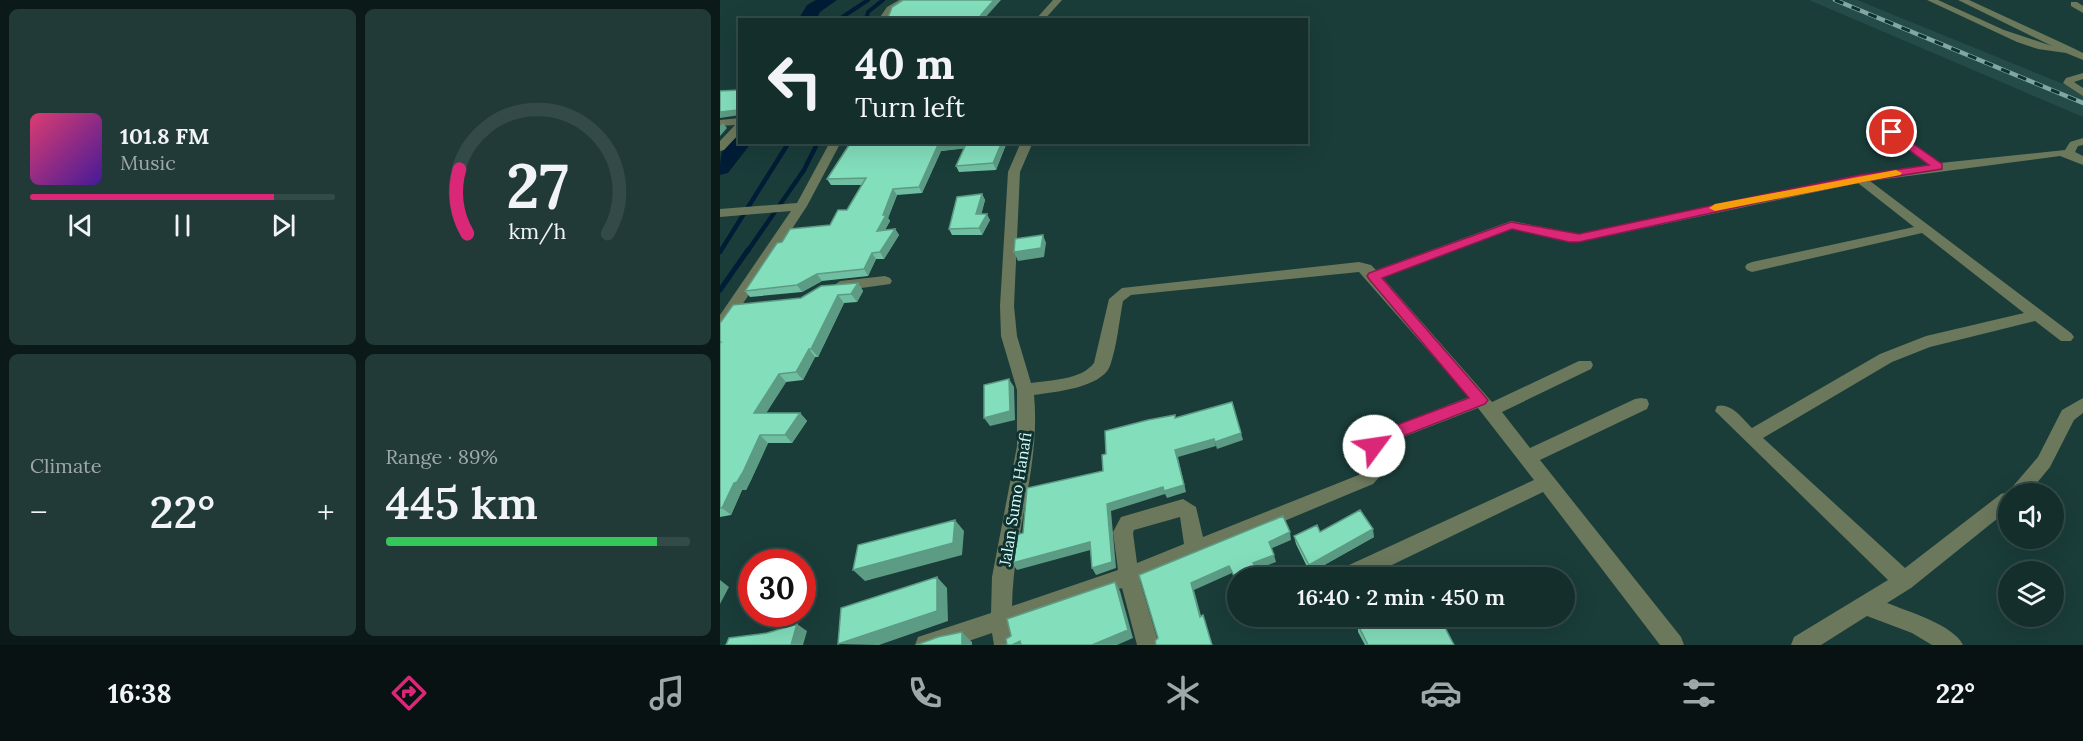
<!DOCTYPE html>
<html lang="en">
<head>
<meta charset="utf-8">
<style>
	:root { --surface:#142e2c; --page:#213a38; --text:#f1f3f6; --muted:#9da8a9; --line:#334a48; --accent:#db2777 }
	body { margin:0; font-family:Lora,serif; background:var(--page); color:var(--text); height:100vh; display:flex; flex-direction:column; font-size:22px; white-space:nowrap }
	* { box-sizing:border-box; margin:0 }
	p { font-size:20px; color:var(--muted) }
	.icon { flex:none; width:33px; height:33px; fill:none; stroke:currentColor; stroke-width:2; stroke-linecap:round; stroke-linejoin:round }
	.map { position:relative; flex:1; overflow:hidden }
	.panel { display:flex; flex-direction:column; gap:9px; padding:9px; background:#0b1918; width:720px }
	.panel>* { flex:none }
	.guide { position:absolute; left:18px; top:18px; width:570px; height:126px; border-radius:0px; box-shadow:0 6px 24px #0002,0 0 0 2px var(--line); background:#142e2c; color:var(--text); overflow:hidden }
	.buttons { position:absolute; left:1278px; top:483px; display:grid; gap:12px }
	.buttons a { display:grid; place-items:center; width:66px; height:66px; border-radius:50%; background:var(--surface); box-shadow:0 6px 24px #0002,0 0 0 2px var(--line); font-size:30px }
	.speed { position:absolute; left:18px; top:549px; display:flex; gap:12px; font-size:30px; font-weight:700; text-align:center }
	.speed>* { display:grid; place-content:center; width:78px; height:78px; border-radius:50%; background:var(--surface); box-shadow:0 6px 24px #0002,0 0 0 2px var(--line); line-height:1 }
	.speed .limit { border:9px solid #d22; background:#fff; color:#111 }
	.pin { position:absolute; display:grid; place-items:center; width:51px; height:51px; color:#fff; margin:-26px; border:3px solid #fff; border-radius:50%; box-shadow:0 2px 6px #0007 }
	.me { position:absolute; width:66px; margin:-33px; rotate:59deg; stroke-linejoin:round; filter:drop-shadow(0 0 4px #0008) }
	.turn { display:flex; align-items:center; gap:21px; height:126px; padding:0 18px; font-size:27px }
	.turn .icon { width:78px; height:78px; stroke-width:2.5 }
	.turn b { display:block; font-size:42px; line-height:51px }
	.big { font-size:45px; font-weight:600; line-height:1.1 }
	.panel .tile { flex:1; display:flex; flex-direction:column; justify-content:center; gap:9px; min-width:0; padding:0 21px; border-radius:9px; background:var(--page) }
	.panel .dial { align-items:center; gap:0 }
	.dial svg { height:156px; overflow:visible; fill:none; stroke:var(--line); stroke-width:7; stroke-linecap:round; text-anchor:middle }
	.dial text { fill:var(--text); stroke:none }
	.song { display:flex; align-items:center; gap:18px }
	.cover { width:72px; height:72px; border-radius:9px; background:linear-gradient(135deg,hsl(340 70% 55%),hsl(260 70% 35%)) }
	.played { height:6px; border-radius:3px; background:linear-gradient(90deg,var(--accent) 80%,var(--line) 80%) }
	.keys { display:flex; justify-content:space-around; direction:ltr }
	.heat { display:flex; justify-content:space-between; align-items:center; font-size:33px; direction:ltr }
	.charge { height:9px; border-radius:4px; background:linear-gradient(90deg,#34c759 89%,var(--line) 0) }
	.panel .tiles { flex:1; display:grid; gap:9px; grid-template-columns:repeat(2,1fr) }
	.trip { position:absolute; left:507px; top:567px; width:348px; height:60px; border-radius:30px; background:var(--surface); box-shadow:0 6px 24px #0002,0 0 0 2px var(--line); font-weight:600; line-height:60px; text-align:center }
	.tabs { display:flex; height:96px; justify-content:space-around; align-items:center; background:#081212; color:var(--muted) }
	.tabs .icon { width:42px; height:42px }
	.tabs .active { color:var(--accent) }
	.tabs b { font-size:27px; color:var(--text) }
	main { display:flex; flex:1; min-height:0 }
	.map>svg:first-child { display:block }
	.built { fill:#244b48 }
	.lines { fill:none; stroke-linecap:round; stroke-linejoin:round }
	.stream-far2 { stroke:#001d36; stroke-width:4 }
	.stream-far1 { stroke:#001d36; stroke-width:4.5 }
	.stream { stroke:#001d36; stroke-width:5 }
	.river { fill:#001d36; fill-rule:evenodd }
	.minor { fill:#6b785c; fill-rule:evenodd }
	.rail-casing { stroke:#82a7a3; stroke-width:4.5 }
	.rail { stroke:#0f3230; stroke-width:3; stroke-dasharray:9; stroke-linecap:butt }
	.wall { fill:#71bfa2 }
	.shaded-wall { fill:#5c9b84 }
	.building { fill:#83debc; stroke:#5c9b84; stroke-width:1.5 }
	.route { fill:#db2777; stroke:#8e194d; stroke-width:1.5 }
	.slow { fill:#f59e0b }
	.labels { text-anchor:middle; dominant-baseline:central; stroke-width:6; stroke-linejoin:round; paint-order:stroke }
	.street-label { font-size:16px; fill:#d7fefa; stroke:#0f3230 }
</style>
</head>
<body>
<main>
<section class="panel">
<div class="tiles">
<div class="tile">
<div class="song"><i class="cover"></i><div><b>101.8 FM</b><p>Music</p></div></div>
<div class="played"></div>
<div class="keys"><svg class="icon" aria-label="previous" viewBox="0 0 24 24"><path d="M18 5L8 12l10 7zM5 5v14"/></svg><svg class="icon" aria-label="pause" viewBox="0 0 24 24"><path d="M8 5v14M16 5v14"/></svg><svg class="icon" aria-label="next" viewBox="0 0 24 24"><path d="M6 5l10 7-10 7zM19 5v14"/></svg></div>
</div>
<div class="tile dial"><svg viewBox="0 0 100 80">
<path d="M14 69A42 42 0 1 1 86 69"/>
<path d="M14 69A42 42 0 0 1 10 36" stroke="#db2777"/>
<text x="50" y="56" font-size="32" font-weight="700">27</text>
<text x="50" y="72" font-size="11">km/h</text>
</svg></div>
<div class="tile"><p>Climate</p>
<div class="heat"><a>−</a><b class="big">22°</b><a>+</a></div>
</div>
<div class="tile"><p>Range · 89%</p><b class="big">445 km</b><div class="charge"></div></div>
</div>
</section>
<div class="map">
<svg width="1363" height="645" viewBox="0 0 1363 645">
	<rect width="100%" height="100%" fill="#1a3d3a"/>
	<path class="built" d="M1089,0H1137L1363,92V117Z"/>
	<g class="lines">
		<path class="stream-far2" d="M118,20L148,0
			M146,20L148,12L163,0"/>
		<path class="stream-far1" d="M0,252L69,142
			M27,252L84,170L98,142"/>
		<path class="stream" d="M0,290L28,250"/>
		<path class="river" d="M96,0H117L100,12L96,20H78L87,5Z
			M20,136V142H32L8,173L0,175C0,159 0,140 20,136Z"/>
		<path class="minor" d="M179,0H189L173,11L167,20H158L167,7Z
			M333,0H342L324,20H315Z
			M1207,0H1218L1284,30L1332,46L1238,0H1249L1353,48L1363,53V60L1346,53L1318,49L1297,42Z
			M1351,2H1357L1363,6V13L1351,6Z
			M1363,73V79L1354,82L1363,88V96L1343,83L1346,78Z
			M20,118V133L4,150L0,151V141L15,125L0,126V120Z
			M1172,129L1220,163L1345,150L1350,142L1363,138V145L1358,146L1355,152L1363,156V165L1340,156L1150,181L1351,333L1354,337L1351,341H1341L1315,321L1210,347L1172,362L1043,438L1185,568L1281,494L1288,492L1318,457L1342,410L1363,398V413L1354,420L1330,467L1308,494H1288V510L1191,588L1167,603C1187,611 1234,625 1243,645H1212L1192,633L1147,616L1101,645H1071L1074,637L1168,580L995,411L997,406C1011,402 1023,419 1032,428L1160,354L1206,336L1304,313L1202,233L1032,272L1027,270L1025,267L1027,264L1032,262L1194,227L1138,183L859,242L792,229L663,278L772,402L859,361H871L873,365L871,369L782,412L810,448L915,399L921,398L927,399L929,404L927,409L820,460L961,637L964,645H940L823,492L645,578H613L616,571L814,480L758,408L665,444L663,447L665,471L653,484L420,581L439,645H417L402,588L292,626L296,645H274L272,633L237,645H195L198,637L271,613L272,577L297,446V390L281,336L280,306L288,172L301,142H313L300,172L294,306L297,336L311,383C331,380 361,380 374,363L389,299L402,288L639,262L651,265L656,270L791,221L859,234L1140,175L1208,165L1168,134V130ZM639,272L749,397L653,434L645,446L647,468L641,474L483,537L476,507L463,499L401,517L393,532L398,570L292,606C293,535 321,466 314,395C334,392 381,388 390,366C397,346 399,322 403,301L411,295ZM460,517L464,544L417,563L413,533L414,530Z
			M110,142H121L87,206L5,331L0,332V315L71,211L0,217V209L77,203Z
			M165,276L170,278L172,281L170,284L120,291L113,286L120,281Z"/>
		<g class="rail-casing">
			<path id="rail" d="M1115,0L1363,103"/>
		</g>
		<use href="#rail" class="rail"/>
	</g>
	<path class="wall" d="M131,142H287L276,170L239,172L236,166L244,148L221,151L202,193L177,195L168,218L170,221L165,230L175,229L179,235L164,259H156L148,276L102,281L82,292L30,297L25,291L62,242L110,225L127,210L142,185H111L107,179Z
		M262,194L265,200L261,214L270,220L262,235H232L229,229Z
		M138,283L143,291L137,302L124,303L98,357H95L83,380L66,382L46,413H80L87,421L72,443H48L31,480L26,490H22L11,515L0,517V323L81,298Z
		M600,532L654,537L590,573L576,544L574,536Z
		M655,621L734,645H645L638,632V625Z"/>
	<path class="shaded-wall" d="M274,0H281L263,20H259L261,15Z
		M20,107V115L0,118V112Z
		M3,123L7,128L0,136V126Z
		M239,142H248L250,148L221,151L202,193L199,187L218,145Z
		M282,142H287L276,170L273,163Z
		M173,189L177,195L168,218L170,221L161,237L157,231Z
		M262,194L265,200L260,220L256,214Z
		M267,214L270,220L262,235L259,228Z
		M175,229L179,235L164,259L160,252Z
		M323,235L326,243L324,257L298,261L294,252Z
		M152,253L156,259L148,276L144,269Z
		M97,274L102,281L82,292L77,285Z
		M138,283L143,291L137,302L131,294Z
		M118,295L124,303L98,357L91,349Z
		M89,349L95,357L83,380L76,372Z
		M59,374L66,382L41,421L34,413Z
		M289,379L294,387L295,420L270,426L264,418Z
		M80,413L87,421L72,443L65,435Z
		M521,433L523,440L497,449L495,442Z
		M40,435L48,443L31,480L26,490H22L11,515L2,508L14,483Z
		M494,439L496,446L458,457L466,492L447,498L445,494L391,511L396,568L376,575L372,568L387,504L443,487L455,450Z
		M235,520L244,531L242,555L145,581L133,570Z
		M653,529L654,537L590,573L589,565Z
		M570,532L571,540L550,549L549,542Z
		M370,542L374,549L297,570L292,563Z
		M554,555L556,562L535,570L533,563Z
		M509,566L512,573L474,590L483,623L480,617L471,583Z
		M217,577L227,588L228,621L159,645L118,644Z
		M0,580L9,587L0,604Z
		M395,582L400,591L413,638L397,645H372Z
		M77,624L87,631L83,645H71Z
		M242,632L252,642V645H242Z
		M300,641L304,645H292Z"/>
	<path class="building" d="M183,0H274L261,15L259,20H167L172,7Z
		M20,90V107L18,110L0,112V91Z
		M131,142H239L218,145L199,187L173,189L163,215H166L157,231L175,229L160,252L152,253L144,269L97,274L77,285L25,291L57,243L62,242L70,229L110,225L118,210H127L146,178L107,179Z
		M247,142H282L273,163L236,166Z
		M262,194L256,214H267L259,228L229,229L237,197Z
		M323,235L321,248L294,252L295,239Z
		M138,283L131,294L118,295L91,349H89L76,372L59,374L34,413H80L65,435H40L23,472L17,482L14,483L2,508H0V344L1,342H0V323L13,305L81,298L101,286Z
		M289,379L290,411L264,418V385Z
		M512,402L521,433L495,442L494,439L455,450L464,485L444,491L443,487L387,504L392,562L372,568L370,542L292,563L296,535L303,533L307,488L383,471L382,455L386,454L385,431L428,420L455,415V418Z
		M640,510L653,529L589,565L574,536L597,525L600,532Z
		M563,516L570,532L549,542L554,555L533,563L540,578H518V584L509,566L471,583L480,617L483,615L492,645H436L435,641L438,638L419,575Z
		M235,520L233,543L133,570L138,545Z
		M217,577V611L118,644L121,608Z
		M395,582L408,630L372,645H301L300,641L292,645H287L286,639L291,636L287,619Z
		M663,616H719L734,645H648L638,625L653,617L655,621Z
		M77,624L71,645H6L9,638L47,633Z
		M242,632V645H196L218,637Z"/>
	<path class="route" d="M1172,129L1222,164V169L1140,182L1046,201L859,242H849L792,229L662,278L768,400L765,404L665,443C660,450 657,453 648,450L646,446L653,434L749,398L649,279L647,276L649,273L791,222L859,234L1046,194L1140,175L1209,165L1168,134L1167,132Z"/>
	<path class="slow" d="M1176,170L1182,173L1180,175L995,211L989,208L995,204Z"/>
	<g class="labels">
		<g class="street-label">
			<text transform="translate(295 499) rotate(-81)">Jalan Sumo Hanafi</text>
		</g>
	</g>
</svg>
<div class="buttons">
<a><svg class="icon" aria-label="sound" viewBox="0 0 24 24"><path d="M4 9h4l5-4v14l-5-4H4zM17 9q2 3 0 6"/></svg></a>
<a><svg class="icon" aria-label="layers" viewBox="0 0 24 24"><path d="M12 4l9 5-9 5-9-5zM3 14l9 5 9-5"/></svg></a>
</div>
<div class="speed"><div class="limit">30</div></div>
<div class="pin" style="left:1172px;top:132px;background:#d93025"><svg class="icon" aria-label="arrive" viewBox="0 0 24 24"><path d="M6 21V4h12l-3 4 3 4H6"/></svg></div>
<svg class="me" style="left:654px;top:446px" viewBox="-20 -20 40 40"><circle r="19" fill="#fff"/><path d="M0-13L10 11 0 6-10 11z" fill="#db2777"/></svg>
<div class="trip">16:40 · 2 min · 450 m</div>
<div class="guide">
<div class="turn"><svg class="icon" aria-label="left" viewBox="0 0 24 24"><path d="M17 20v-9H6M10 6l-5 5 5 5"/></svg><div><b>40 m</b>Turn left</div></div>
</div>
</div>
</main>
<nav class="tabs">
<b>16:38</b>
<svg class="icon active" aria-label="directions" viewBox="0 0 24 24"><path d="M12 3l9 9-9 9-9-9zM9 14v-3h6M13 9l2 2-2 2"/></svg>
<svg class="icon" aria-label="music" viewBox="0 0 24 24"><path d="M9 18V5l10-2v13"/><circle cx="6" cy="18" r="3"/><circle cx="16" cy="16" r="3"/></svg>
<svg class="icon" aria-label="phone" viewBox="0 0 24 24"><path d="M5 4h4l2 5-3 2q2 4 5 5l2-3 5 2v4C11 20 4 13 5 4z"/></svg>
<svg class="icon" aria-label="climate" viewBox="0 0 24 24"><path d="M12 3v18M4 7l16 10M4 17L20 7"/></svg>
<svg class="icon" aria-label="car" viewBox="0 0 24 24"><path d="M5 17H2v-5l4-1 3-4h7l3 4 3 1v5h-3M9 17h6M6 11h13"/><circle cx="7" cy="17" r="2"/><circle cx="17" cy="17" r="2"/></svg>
<svg class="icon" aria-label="filters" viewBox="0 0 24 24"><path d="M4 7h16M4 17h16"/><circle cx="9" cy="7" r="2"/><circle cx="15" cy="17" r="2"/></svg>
<b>22°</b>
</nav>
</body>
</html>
